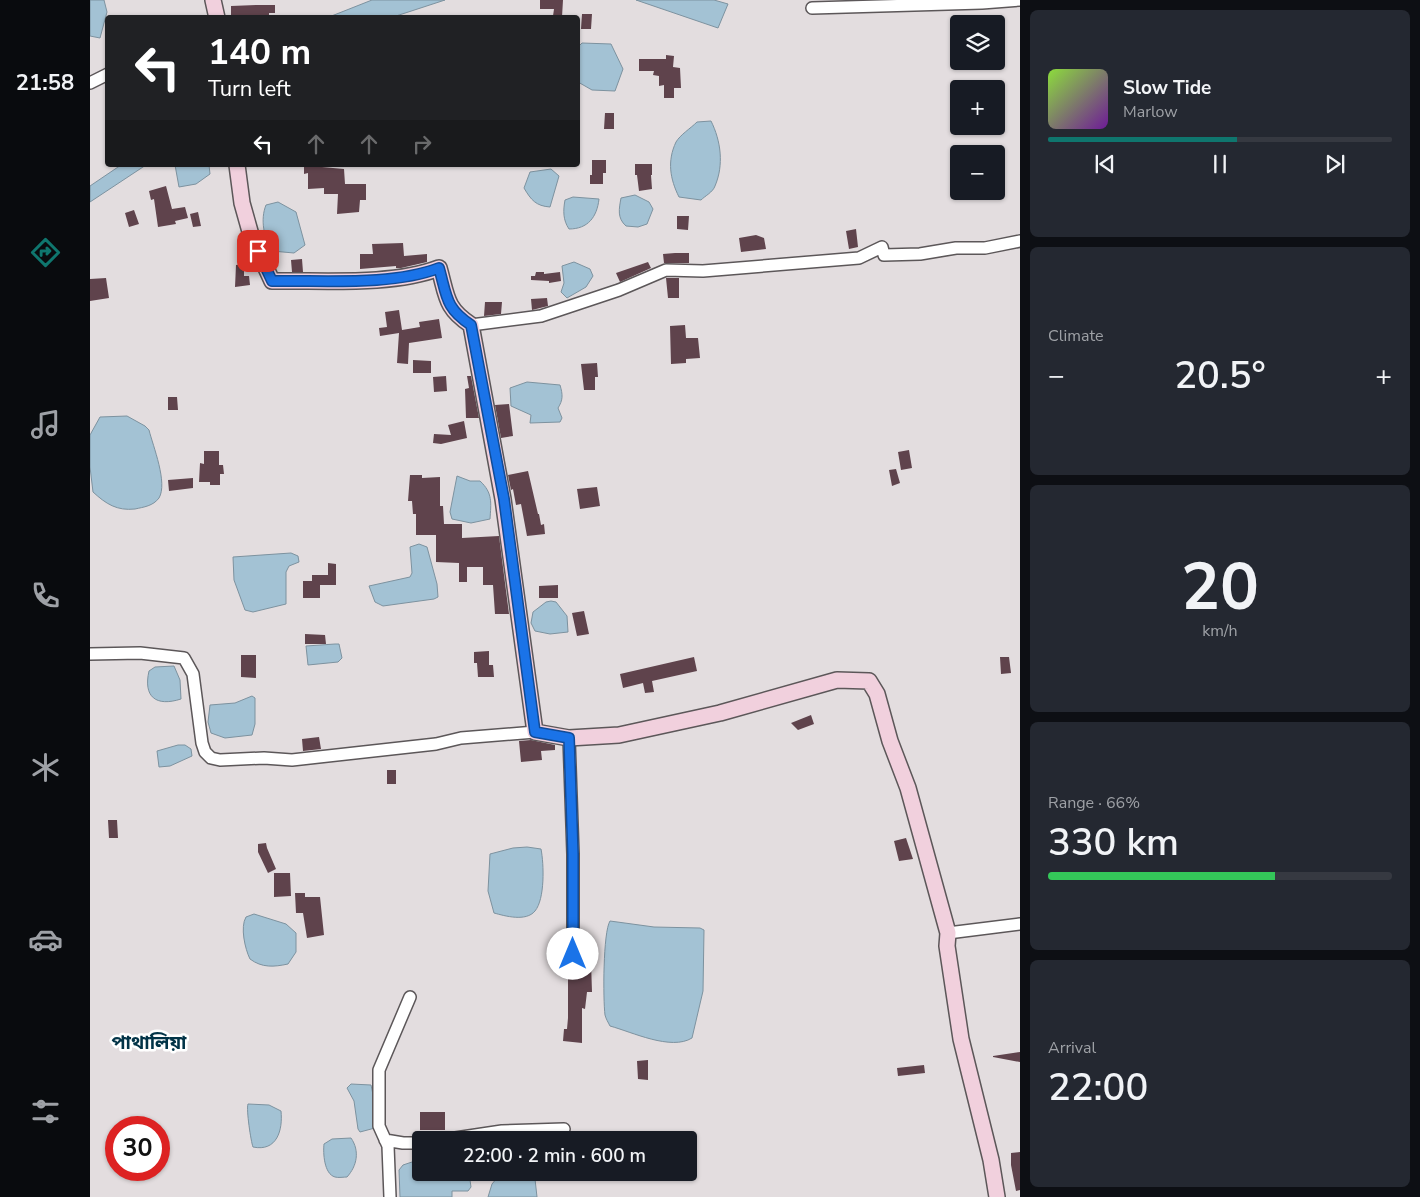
<!DOCTYPE html>
<html lang="en">
<head>
<meta charset="utf-8">
<style>
	:root { --surface:#171b24; --page:#242831; --text:#f1f3f6; --muted:#9ea1a6; --line:#363941; --accent:#0f766e }
	body { margin:0; font-family:"Nunito Sans","Noto Sans Bengali",sans-serif; background:var(--page); color:var(--text); height:100vh; display:flex; flex-direction:column; font-size:19px; white-space:nowrap }
	* { box-sizing:border-box; margin:0 }
	p { font-size:16px; color:var(--muted) }
	.icon { flex:none; width:28px; height:28px; fill:none; stroke:currentColor; stroke-width:2; stroke-linecap:round; stroke-linejoin:round }
	.map { position:relative; flex:1; overflow:hidden }
	.details { display:flex; flex-direction:column; gap:10px; padding:10px; background:#0d0f14; width:400px }
	.details>* { flex:none }
	.top-card { position:absolute; left:15px; top:15px; width:475px; height:152px; border-radius:5px; box-shadow:0 1px 4px #0004; background:#202124; color:#fff; overflow:hidden }
	.tools { position:absolute; left:860px; top:15px; display:grid; gap:10px }
	.tools a { display:grid; place-items:center; width:55px; height:55px; border-radius:5px; background:var(--surface); box-shadow:0 1px 4px #0004; font-size:25px }
	.speed { position:absolute; left:15px; top:1116px; display:flex; gap:10px; font-size:25px; font-weight:700; text-align:center }
	.speed>* { display:grid; place-content:center; width:65px; height:65px; border-radius:50%; background:var(--surface); box-shadow:0 1px 4px #0004; line-height:1 }
	.speed .limit { border:8px solid #d22; background:#fff; color:#111 }
	.pin { position:absolute; display:grid; place-items:center; width:42px; height:42px; color:#fff; margin:-21px; border-radius:10px; box-shadow:0 2px 8px #0006 }
	.me { position:absolute; width:55px; margin:-28px; rotate:0deg; stroke-linejoin:round; filter:drop-shadow(0 0 4px #0008) }
	.turn { display:flex; align-items:center; gap:18px; height:105px; padding:0 20px; font-size:22px }
	.turn .icon { width:65px; height:65px; stroke-width:2.5 }
	.turn b { display:block; font-size:35px; line-height:42px }
	.lanes { display:flex; align-items:center; height:48px; padding:0 20px; background:#0003; justify-content:center; gap:25px; direction:ltr }
	.lanes .off { opacity:.35 }
	.big { font-size:38px; font-weight:600; line-height:1.1 }
	.details .tile { flex:1; display:flex; flex-direction:column; justify-content:center; gap:8px; min-width:0; padding:0 18px; border-radius:8px; background:var(--page) }
	.details .dial { align-items:center; gap:0 }
	.dial b { font-size:65px; line-height:1 }
	.song { display:flex; align-items:center; gap:15px }
	.cover { width:60px; height:60px; border-radius:8px; background:linear-gradient(135deg,hsl(90 70% 55%),hsl(280 70% 35%)) }
	.played { height:5px; border-radius:2px; background:linear-gradient(90deg,var(--accent) 55%,var(--line) 55%) }
	.keys { display:flex; justify-content:space-around; direction:ltr }
	.heat { display:flex; justify-content:space-between; align-items:center; font-size:28px; direction:ltr }
	.charge { height:8px; border-radius:4px; background:linear-gradient(90deg,#34c759 66%,var(--line) 0) }
	.trip { position:absolute; left:322px; top:1131px; width:285px; height:50px; border-radius:5px; background:var(--surface); box-shadow:0 1px 4px #0004; font-weight:600; line-height:50px; text-align:center }
	main { display:flex; flex:1; min-height:0 }
	.dock { display:flex; flex-direction:column; width:90px; justify-content:space-around; align-items:center; background:#090b0e; color:var(--muted) }
	.dock .icon { width:35px; height:35px }
	.dock .selected { color:var(--accent) }
	.dock b { font-size:22px; color:var(--text) }
	.map>svg:first-child { display:block }
	.water { fill:#a3c2d4; stroke:#7d929f }
	.building { fill:#5f434c }
	.lines { fill:none; stroke-linecap:round; stroke-linejoin:round }
	.street-casing { stroke:#5c5759; stroke-width:14 }
	.secondary-casing { stroke:#5c5759; stroke-width:18 }
	.street { stroke:#fff; stroke-width:11 }
	.secondary { stroke:#f1d0dd; stroke-width:15 }
	.route-casing { stroke:#114b97; stroke-width:12 }
	.route { stroke:#1a73e8; stroke-width:9 }
	.labels { text-anchor:middle; dominant-baseline:central; stroke-width:5; stroke-linejoin:round; paint-order:stroke }
	.quarter-label { font-size:19px; font-weight:bold; fill:#023347; stroke:#fff }
</style>
</head>
<body>
<main>
<nav class="dock">
<b>21:58</b>
<svg class="icon selected" aria-label="directions" viewBox="0 0 24 24"><path d="M12 3l9 9-9 9-9-9zM9 14v-3h6M13 9l2 2-2 2"/></svg>
<svg class="icon" aria-label="music" viewBox="0 0 24 24"><path d="M9 18V5l10-2v13"/><circle cx="6" cy="18" r="3"/><circle cx="16" cy="16" r="3"/></svg>
<svg class="icon" aria-label="phone" viewBox="0 0 24 24"><path d="M5 4h4l2 5-3 2q2 4 5 5l2-3 5 2v4C11 20 4 13 5 4z"/></svg>
<svg class="icon" aria-label="climate" viewBox="0 0 24 24"><path d="M12 3v18M4 7l16 10M4 17L20 7"/></svg>
<svg class="icon" aria-label="car" viewBox="0 0 24 24"><path d="M5 17H2v-5l4-1 3-4h7l3 4 3 1v5h-3M9 17h6M6 11h13"/><circle cx="7" cy="17" r="2"/><circle cx="17" cy="17" r="2"/></svg>
<svg class="icon" aria-label="filters" viewBox="0 0 24 24"><path d="M4 7h16M4 17h16"/><circle cx="9" cy="7" r="2"/><circle cx="15" cy="17" r="2"/></svg>
</nav>
<div class="map">
<svg width="930" height="1197" viewBox="0 0 930 1197">
	<rect width="100%" height="100%" fill="#e3dddf"/>
	<path class="water" d="M0,0H14L17,12L10,38L0,36Z
		M282,0H355L303,17H239Z
		M546,0H624L638,4L628,28Z
		M492,43L521,44L533,69L525,91L502,90L488,82V47Z
		M621,121C631,141 634,165 625,186C623,192 615,196 611,200L589,197C580,179 577,161 586,142C590,135 601,128 607,122Z
		M31,165H56L0,202V186Z
		M85,165H119L120,174L106,184L89,187Z
		M461,169L469,176L460,207C446,206 441,200 434,188L440,172Z
		M545,195L559,202L563,209L557,224L548,227L536,226C527,218 529,209 531,198Z
		M483,197L509,199C507,217 498,229 479,229C473,220 473,211 475,200Z
		M188,202L206,212L215,245L204,253L182,251C174,238 170,220 176,205Z
		M484,262L500,269L503,276L496,287L477,298L471,292L474,283L472,266Z
		M437,382L470,385C473,395 473,400 468,408L472,418L470,422L440,423L441,415L421,406L420,388Z
		M37,416L55,426L59,430C63,446 78,483 69,498C63,506 54,507 45,509C27,511 16,504 3,492L0,467V435L10,417Z
		M367,476L380,481H390C403,493 401,503 400,519L381,523L362,519L360,512Z
		M329,544L337,547L347,584L348,597L344,599L293,606L285,602L279,586L320,577L322,573L320,547Z
		M201,553L208,556L209,562L199,566L196,572V604L163,612L155,610L144,580L143,557Z
		M461,601L466,602L477,616L478,632L460,634L445,631L441,623L443,612L456,602Z
		M245,644H249L252,658L248,662L218,665L216,646Z
		M84,666L90,680L91,699C66,707 53,697 59,671L65,667Z
		M162,696L165,698V724L162,735L135,738L121,733L118,722L120,705L145,703Z
		M88,745H95L101,749L102,756L80,766L69,767L67,751Z
		M437,847L451,849C454,864 455,899 445,911C436,922 415,916 404,913L398,891L400,854L423,848Z
		M164,914L196,924L206,933V952L198,964C184,967 172,968 160,959C155,949 150,927 156,917Z
		M520,921L564,927L610,928L614,930L613,991L602,1038C581,1051 542,1032 520,1026C518,1022 516,1019 515,1015C513,999 513,932 520,921Z
		M261,1084L281,1085L286,1109L285,1128L270,1132L268,1129L264,1101L257,1088Z
		M158,1104L179,1105L191,1111C193,1130 187,1152 163,1147C161,1142 156,1109 158,1104Z
		M261,1138C270,1151 267,1166 257,1177C254,1177 248,1178 245,1177C234,1174 233,1153 234,1144L242,1139Z
		M322,1162L331,1163V1172L379,1173L381,1187L378,1191H362V1197H310L309,1170L313,1165Z
		M412,1172L439,1173L445,1179L447,1197H398L402,1184Z"/>
	<path class="building" d="M450,0H473L472,17L463,16L464,9H450Z
		M167,5H185V13H179V18H141V6Z
		M492,14H502L501,29H491Z
		M576,55L584,56L583,67L590,68L591,88H584V98H574V85L569,86V76L563,75L564,71H549V59H576Z
		M515,113H524V129H514Z
		M502,160H516V173H513V184H500V175H502Z
		M545,164H562V175H561L562,189L549,191L547,175H545Z
		M214,165H231L232,167L254,169L255,184H276V200H270L269,212L247,214L248,194H234V188L218,189V173L214,174Z
		M76,186L82,209L95,207L98,218L85,221L86,224L68,227L64,199L61,200L59,191Z
		M44,210L49,224L39,227L35,213Z
		M108,212L111,226L103,227L100,214Z
		M587,216H599L598,230L587,229Z
		M766,229L768,247L759,249L756,231Z
		M666,235L674,238L676,249L651,252L649,238Z
		M313,243L314,256L337,254V262L311,268H306V266L270,269V254H283L282,244Z
		M585,253H599V263H574L573,254Z
		M212,259L213,272H202L201,260Z
		M558,262L561,268L530,282L526,273Z
		M154,264V276H159L160,285L145,287L146,265Z
		M446,272H454V274L470,272L471,281L459,283V281L441,280V276H445Z
		M16,278L19,298L0,301V279Z
		M576,278H589V298H578Z
		M457,298L458,306L442,310L441,299Z
		M395,302H412L411,314L394,316Z
		M309,310L312,330L330,327L329,322L349,319L352,338L319,343L318,364L307,363L309,333L290,336L289,328L297,327L295,312Z
		M595,325L596,338H608L610,358L596,359V363L581,364L580,326Z
		M323,360L341,361V373H323Z
		M507,363L508,377H505V390H494L491,364Z
		M356,376L357,391L344,392L343,377Z
		M377,376H381L389,418H376L375,389L379,388Z
		M78,397H87L88,410H78Z
		M419,404L423,436L411,438L405,405Z
		M374,421L377,438L351,444L343,443L344,434L361,435L358,425Z
		M819,450L822,468L811,470L808,452Z
		M114,451H129V465H133L134,474H130V485H120V482H109L110,463L114,464Z
		M806,469L810,483L802,486L799,470Z
		M438,471L448,514H449L451,525L454,524L455,534L437,536L431,504L426,505L423,489L421,490L418,475Z
		M320,475H332V478L350,477V506H353L354,524H372V538L409,536L419,614H405L403,585H393V567H377V582H369V563L346,562V535H326V514H323L322,501H318Z
		M103,478V488L79,491L78,480Z
		M507,487L510,506L490,509L487,489Z
		M238,563L246,564V585H230V598H213V581H222V575H238Z
		M468,585V598H449V586Z
		M494,611L499,634L487,636L482,613Z
		M215,634L235,635L236,644H215Z
		M399,651V665H403L404,677H388L387,663H384V652Z
		M151,655H166V678L151,677Z
		M604,657L607,671L562,681L564,692L555,693L553,683L533,688L530,674Z
		M910,657H919L921,673L911,674Z
		M721,715L724,724L708,730L701,723Z
		M229,737L231,749L213,751L212,739Z
		M441,740L465,745V750L451,751L452,760L431,762L429,741Z
		M297,770H306V784H297Z
		M18,820H27L28,838H19Z
		M816,838L823,859L809,861L804,841Z
		M176,843L177,848L186,869L178,873L168,852V844Z
		M184,873H200L201,896L184,897Z
		M205,893H215V897H230L234,935L217,938L213,913H206Z
		M480,962H501L502,992H497L495,1009L492,1008V1043L473,1041L474,1029H477L478,1018V976H469V965H480Z
		M930,1052V1062L903,1057V1056Z
		M558,1060V1080L548,1079L547,1061Z
		M834,1065L835,1073L808,1076L807,1068Z
		M330,1112H355V1130H330Z
		M930,1152V1190L926,1191L921,1165V1153Z"/>
	<g class="lines">
		<g class="street-casing">
			<path id="street" d="M722,8L892,3L930,0
				M0,83L18,74
				M381,325L451,316L529,290L576,270L613,271L769,258L792,247L794,255L830,254L866,248H895L930,241
				M0,654L50,653L94,658L103,674L112,743L115,752L121,758L130,760L174,758L202,760L346,744L371,738L445,732
				M479,738L483,854V953
				M858,933L930,924
				M295,1140L313,1143H331
				M352,1140L412,1131L474,1129
				M300,1197L298,1146L289,1126V1070L320,997"/>
		</g>
		<g class="secondary-casing">
			<path id="secondary" d="M123,0L127,18
				M147,165L152,203L161,235L182,281C233,280 302,286 349,268C357,296 355,308 381,325L413,499L445,732L479,738L529,735L630,713L747,680L779,681L787,694L800,741L818,788L858,933L857,946L871,1039L901,1160L907,1197"/>
		</g>
		<use href="#street" class="street"/>
		<use href="#secondary" class="secondary"/>
	</g>
	<g class="lines">
		<g class="route-casing">
			<path id="route" d="M168,251L182,281C233,280 302,286 349,268C357,296 355,308 381,325L414,499L445,732L479,738L483,854V954"/>
		</g>
		<use href="#route" class="route"/>
	</g>
	<g class="labels">
		<g class="quarter-label">
			<text x="59" y="1043">পাথালিয়া</text>
		</g>
	</g>
</svg>
<div class="tools">
<a><svg class="icon" aria-label="layers" viewBox="0 0 24 24"><path d="M12 4l9 5-9 5-9-5zM3 14l9 5 9-5"/></svg></a>
<a>+</a>
<a>−</a>
</div>
<div class="speed"><div class="limit">30</div></div>
<div class="pin" style="left:168px;top:251px;background:#d93025"><svg class="icon" aria-label="arrive" viewBox="0 0 24 24"><path d="M6 21V4h12l-3 4 3 4H6"/></svg></div>
<svg class="me" style="left:483px;top:954px" viewBox="-20 -20 40 40"><circle r="19" fill="#fff"/><path d="M0-13L10 11 0 6-10 11z" fill="#1a73e8"/></svg>
<div class="trip">22:00 · 2 min · 600 m</div>
<div class="top-card">
<div class="turn"><svg class="icon" aria-label="left" viewBox="0 0 24 24"><path d="M17 20v-9H6M10 6l-5 5 5 5"/></svg><div><b>140 m</b>Turn left</div></div>
<div class="lanes"><svg class="icon" aria-label="left" viewBox="0 0 24 24"><path d="M17 20v-9H6M10 6l-5 5 5 5"/></svg><svg class="icon off" aria-label="ahead" viewBox="0 0 24 24"><path d="M12 20V5M6 11l6-6 6 6"/></svg><svg class="icon off" aria-label="ahead" viewBox="0 0 24 24"><path d="M12 20V5M6 11l6-6 6 6"/></svg><svg class="icon off" aria-label="right" viewBox="0 0 24 24"><path d="M7 20v-9h11M14 6l5 5-5 5"/></svg></div>
</div>
</div>
<section class="details">
<div class="tile">
<div class="song"><i class="cover"></i><div><b>Slow Tide</b><p>Marlow</p></div></div>
<div class="played"></div>
<div class="keys"><svg class="icon" aria-label="previous" viewBox="0 0 24 24"><path d="M18 5L8 12l10 7zM5 5v14"/></svg><svg class="icon" aria-label="pause" viewBox="0 0 24 24"><path d="M8 5v14M16 5v14"/></svg><svg class="icon" aria-label="next" viewBox="0 0 24 24"><path d="M6 5l10 7-10 7zM19 5v14"/></svg></div>
</div>
<div class="tile"><p>Climate</p>
<div class="heat"><a>−</a><b class="big">20.5°</b><a>+</a></div>
</div>
<div class="tile dial"><b>20</b><p>km/h</p></div>
<div class="tile"><p>Range · 66%</p><b class="big">330 km</b><div class="charge"></div></div>
<div class="tile"><p>Arrival</p><b class="big">22:00</b></div>
</section>
</main>
</body>
</html>
